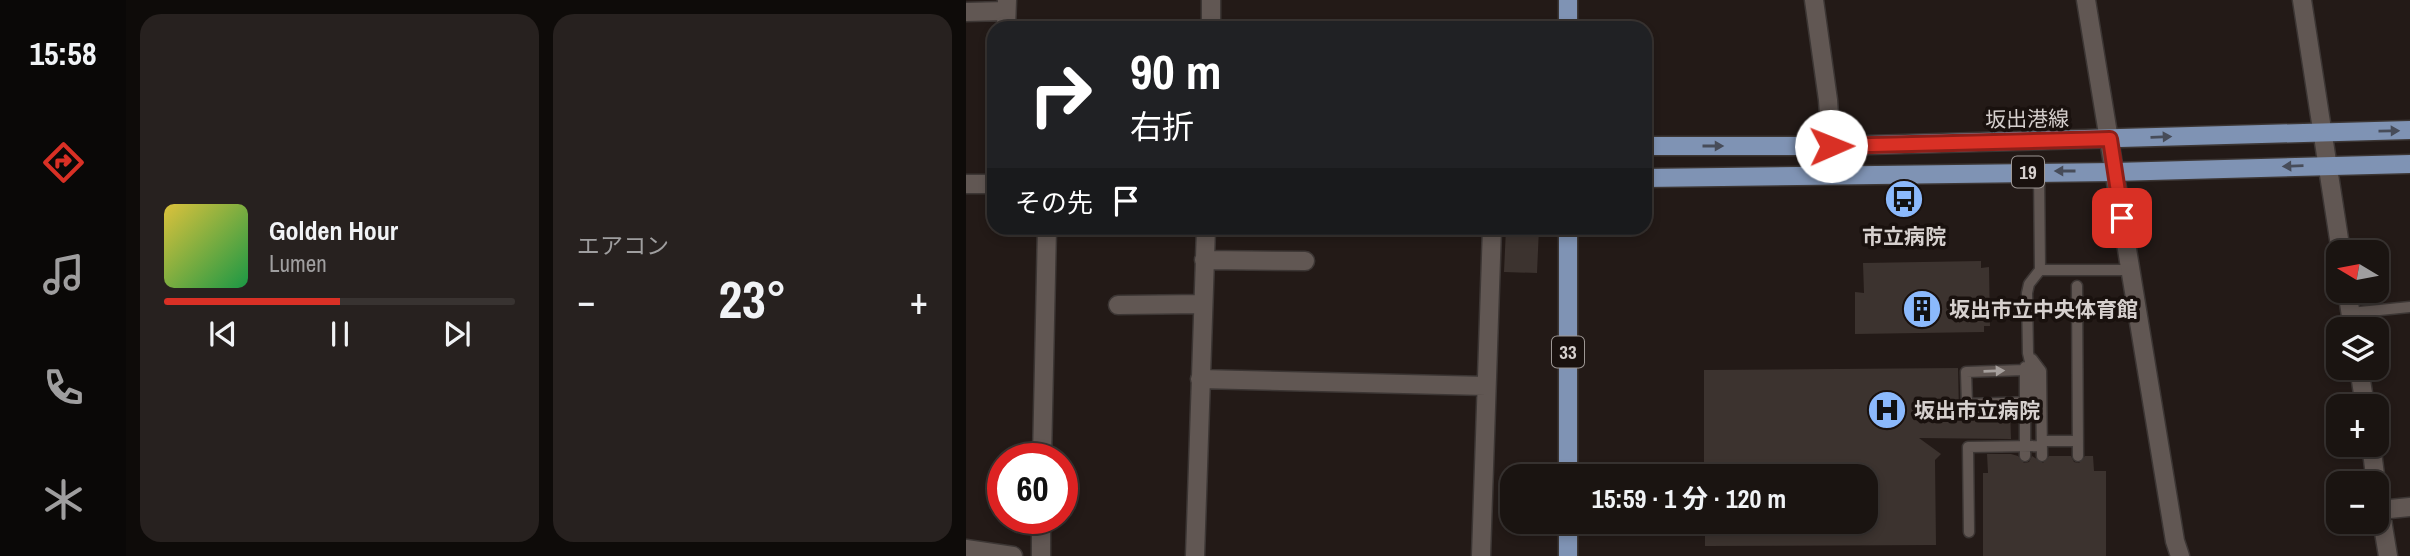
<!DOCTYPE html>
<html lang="ja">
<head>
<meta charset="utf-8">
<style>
	:root { --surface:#1a1411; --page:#27211f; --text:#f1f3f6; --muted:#9f9e9f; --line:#383331; --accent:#d93025 }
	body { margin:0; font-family:"Archivo Narrow","Noto Sans JP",sans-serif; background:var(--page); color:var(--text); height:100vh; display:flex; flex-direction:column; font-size:26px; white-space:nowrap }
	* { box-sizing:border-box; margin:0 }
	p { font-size:23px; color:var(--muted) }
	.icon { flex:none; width:38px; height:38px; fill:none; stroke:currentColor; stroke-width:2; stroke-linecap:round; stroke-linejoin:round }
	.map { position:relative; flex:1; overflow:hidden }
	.panel { display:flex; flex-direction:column; gap:14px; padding:14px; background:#0e0b09; width:840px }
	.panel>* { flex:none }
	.banner { position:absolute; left:21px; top:21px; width:665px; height:214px; border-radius:21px; box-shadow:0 4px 10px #0003,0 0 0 2px var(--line); background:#202124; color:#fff; overflow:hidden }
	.needle { width:46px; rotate:280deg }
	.fabs { position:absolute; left:1360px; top:240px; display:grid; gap:14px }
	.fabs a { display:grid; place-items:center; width:63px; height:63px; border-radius:14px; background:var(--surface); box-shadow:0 4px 10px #0003,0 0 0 2px var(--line); font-size:35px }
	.speed { position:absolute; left:21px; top:443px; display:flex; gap:14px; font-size:35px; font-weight:700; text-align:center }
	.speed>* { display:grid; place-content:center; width:91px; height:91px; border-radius:50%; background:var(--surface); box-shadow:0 4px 10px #0003,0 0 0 2px var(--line); line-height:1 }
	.speed .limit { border:10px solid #d22; background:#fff; color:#111 }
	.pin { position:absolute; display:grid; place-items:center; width:60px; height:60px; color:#fff; margin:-30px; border-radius:14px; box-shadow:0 4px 10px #0006 }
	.me { position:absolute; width:77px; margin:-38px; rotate:89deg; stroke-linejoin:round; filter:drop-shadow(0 0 5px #0008) }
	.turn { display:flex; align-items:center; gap:24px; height:147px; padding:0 28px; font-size:32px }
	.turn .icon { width:91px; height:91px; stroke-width:2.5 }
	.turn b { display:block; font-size:49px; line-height:60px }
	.then { display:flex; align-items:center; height:66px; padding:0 28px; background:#0003; gap:14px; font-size:26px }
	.big { font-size:52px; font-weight:700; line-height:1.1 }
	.panel .widget { flex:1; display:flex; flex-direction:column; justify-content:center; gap:10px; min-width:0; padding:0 24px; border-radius:21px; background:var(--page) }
	.song { display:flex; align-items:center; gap:21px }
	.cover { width:84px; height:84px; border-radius:10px; background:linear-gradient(135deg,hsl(50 70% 55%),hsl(140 70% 35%)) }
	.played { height:7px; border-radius:4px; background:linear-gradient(90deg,var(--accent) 50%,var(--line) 50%) }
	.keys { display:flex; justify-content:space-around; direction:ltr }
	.heat { display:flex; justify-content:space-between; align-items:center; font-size:38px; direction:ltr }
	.panel .tiles { flex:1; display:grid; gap:14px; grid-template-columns:repeat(2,1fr) }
	.trip { position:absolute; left:534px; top:464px; width:378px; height:70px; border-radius:21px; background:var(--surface); box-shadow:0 4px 10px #0003,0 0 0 2px var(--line); font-weight:700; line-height:70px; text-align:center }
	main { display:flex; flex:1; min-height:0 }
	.tabs { display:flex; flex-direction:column; width:126px; justify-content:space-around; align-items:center; background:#0a0807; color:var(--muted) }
	.tabs .icon { width:49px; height:49px }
	.tabs .active { color:var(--accent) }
	.tabs b { font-size:32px; color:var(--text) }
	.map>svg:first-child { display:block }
	.building { fill:#3c332f }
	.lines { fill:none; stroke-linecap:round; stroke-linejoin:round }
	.service-casing { stroke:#3c3634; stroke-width:13 }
	.minor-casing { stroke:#3c3634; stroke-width:21 }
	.primary-casing { stroke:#3c3634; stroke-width:21 }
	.service { stroke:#615753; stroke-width:10 }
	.minor { stroke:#615753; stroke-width:18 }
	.primary { stroke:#7f93b4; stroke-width:18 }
	.oneway { fill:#474c59 }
	.oneway2 { fill:#a7a09d }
	.route-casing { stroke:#8d1f18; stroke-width:18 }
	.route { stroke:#d93025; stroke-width:12 }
	.labels { text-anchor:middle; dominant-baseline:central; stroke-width:7; stroke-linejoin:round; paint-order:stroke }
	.shield { fill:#19110e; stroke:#9d9794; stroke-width:2 }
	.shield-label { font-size:19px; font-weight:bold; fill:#d6d0ce }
	.street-label { font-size:21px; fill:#d6d0ce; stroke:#19110e }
	.poi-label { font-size:21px; font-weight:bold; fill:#d6d0ce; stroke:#19110e; text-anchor:start }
</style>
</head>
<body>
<main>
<nav class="tabs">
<b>15:58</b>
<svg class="icon active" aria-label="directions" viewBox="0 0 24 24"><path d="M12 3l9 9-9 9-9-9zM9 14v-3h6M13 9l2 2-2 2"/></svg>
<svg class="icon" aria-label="music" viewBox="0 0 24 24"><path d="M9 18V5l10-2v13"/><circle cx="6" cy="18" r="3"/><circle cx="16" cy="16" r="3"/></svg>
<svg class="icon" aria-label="phone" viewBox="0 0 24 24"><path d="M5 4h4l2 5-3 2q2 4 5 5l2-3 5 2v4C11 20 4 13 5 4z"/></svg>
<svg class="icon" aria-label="climate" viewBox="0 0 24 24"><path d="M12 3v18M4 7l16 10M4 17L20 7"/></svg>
</nav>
<section class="panel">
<div class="tiles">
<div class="widget">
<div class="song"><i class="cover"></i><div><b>Golden Hour</b><p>Lumen</p></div></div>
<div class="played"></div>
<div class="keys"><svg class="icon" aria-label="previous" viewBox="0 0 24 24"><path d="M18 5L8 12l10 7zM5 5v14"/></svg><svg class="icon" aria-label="pause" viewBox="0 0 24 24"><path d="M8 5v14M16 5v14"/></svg><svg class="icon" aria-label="next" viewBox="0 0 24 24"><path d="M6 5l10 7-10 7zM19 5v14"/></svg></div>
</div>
<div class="widget"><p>エアコン</p>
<div class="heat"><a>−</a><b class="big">23°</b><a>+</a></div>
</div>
</div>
</section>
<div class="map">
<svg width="1444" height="556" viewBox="0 0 1444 556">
	<rect width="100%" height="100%" fill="#231a17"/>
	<path class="building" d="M540,228H573L571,273L538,272Z
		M1015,261V268L1023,267L1024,326H1018V332L889,334V292L898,293L897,263Z
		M992,368L993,412L1044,410L1045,439L953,438L975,454L969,460L970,545L739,546V522H900V476H738V370Z
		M1021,454H1045L1052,456L1058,463L1063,462L1066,456L1077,463L1083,456H1105L1108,462L1113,463L1119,456H1127L1128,471H1140V556H1017V473H1022Z"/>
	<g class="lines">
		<g class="service-casing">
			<path id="service" d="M1073,171L1074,270
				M1111,286L1112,456
				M1384,313L1444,307
				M1066,359L1075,371L1076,456
				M1059,367V456
				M1058,370L1000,372L1001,404L1067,402L1066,370L1062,353L1061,293L1063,284L1074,270H1165
				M1076,441H1112
				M1003,532L1002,447L1076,446"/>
		</g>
		<g class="minor-casing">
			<path id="minor" d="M848,0L862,100L865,146
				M1120,0L1209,541L1214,556
				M1336,0L1375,252
				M0,12L40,11
				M40,28L41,0
				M245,28V0
				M0,184H28
				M238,260L339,261
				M1381,290L1387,329
				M152,305L237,304
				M1393,368L1399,406
				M234,379L520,386
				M1405,444L1410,483
				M76,458L81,228
				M1410,484L1422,556
				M1414,510L1444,507
				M0,549L47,556
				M75,556V518
				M229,556L240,228
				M515,556L526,228"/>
		</g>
		<g class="primary-casing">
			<path id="primary" d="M602,28V0
				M679,146H865L1444,130
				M679,178L1148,172L1444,164
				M602,228V476
				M602,522V556"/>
		</g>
		<use href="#service" class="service"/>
		<use href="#minor" class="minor"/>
		<use href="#primary" class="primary"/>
	</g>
	<defs><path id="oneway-solid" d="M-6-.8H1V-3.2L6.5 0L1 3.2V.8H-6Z" transform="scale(1.75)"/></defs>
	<g class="oneway">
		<use href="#oneway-solid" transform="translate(1423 131) rotate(-1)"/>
		<use href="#oneway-solid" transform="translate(1195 137) rotate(-2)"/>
		<use href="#oneway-solid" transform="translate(747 146)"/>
		<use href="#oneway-solid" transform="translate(1327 166) rotate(178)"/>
		<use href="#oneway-solid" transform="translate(1099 171) rotate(-180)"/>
	</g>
	<use class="oneway2" href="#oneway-solid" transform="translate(1028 371) rotate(-2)"/>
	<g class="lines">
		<g class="route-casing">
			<path id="route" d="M865,146L1144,139L1156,218"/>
		</g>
		<use href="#route" class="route"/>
	</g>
	<defs>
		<g id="bus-disc" transform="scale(2.0125)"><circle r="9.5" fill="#8bb9fc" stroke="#19110e"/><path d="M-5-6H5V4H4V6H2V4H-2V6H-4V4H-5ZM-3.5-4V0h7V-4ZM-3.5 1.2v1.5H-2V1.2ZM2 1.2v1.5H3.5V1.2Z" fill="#111"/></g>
		<g id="building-disc" transform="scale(2.0125)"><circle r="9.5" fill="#8bb9fc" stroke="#19110e"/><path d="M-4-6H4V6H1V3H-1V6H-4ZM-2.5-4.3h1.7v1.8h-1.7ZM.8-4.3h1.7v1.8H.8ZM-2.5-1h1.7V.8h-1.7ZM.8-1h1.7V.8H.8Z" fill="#111"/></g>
		<g id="hospital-disc" transform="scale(2.0125)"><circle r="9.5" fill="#8bb9fc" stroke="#19110e"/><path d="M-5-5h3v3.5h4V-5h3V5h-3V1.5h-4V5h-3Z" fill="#111"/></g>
	</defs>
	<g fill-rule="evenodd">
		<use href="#bus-disc" x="938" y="199"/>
		<use href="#building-disc" x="956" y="309"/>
		<use href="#hospital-disc" x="921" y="410"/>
	</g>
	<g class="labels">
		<g class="shield">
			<rect x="1046" y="156.5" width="32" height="31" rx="5"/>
			<rect x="586" y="336.5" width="32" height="31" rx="5"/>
		</g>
		<g class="shield-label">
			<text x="1062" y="172">19</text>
			<text x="602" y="352">33</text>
		</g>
		<g class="street-label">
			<text transform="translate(1061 119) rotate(-1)">坂出港線</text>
		</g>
		<g class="poi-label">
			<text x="938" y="236" text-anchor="middle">市立病院</text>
			<text x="983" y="309">坂出市立中央体育館</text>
			<text x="948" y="410">坂出市立病院</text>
		</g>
	</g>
</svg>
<div class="fabs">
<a><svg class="needle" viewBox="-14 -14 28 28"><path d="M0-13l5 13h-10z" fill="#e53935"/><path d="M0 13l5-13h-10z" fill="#9f9e9f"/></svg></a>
<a><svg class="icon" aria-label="layers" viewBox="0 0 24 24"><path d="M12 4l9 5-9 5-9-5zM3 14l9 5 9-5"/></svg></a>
<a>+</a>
<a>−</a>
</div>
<div class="speed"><div class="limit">60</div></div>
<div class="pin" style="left:1156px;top:218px;background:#d93025"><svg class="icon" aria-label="arrive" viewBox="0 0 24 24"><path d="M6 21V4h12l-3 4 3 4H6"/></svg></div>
<svg class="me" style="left:865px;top:146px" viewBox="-20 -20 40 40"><circle r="19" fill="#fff"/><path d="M0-13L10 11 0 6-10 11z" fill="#d93025"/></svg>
<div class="trip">15:59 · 1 分 · 120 m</div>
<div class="banner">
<div class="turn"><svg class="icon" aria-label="right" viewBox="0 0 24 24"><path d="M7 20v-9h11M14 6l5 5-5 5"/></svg><div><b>90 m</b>右折</div></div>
<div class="then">その先<svg class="icon" aria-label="arrive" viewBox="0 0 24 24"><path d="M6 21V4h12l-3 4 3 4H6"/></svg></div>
</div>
</div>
</main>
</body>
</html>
